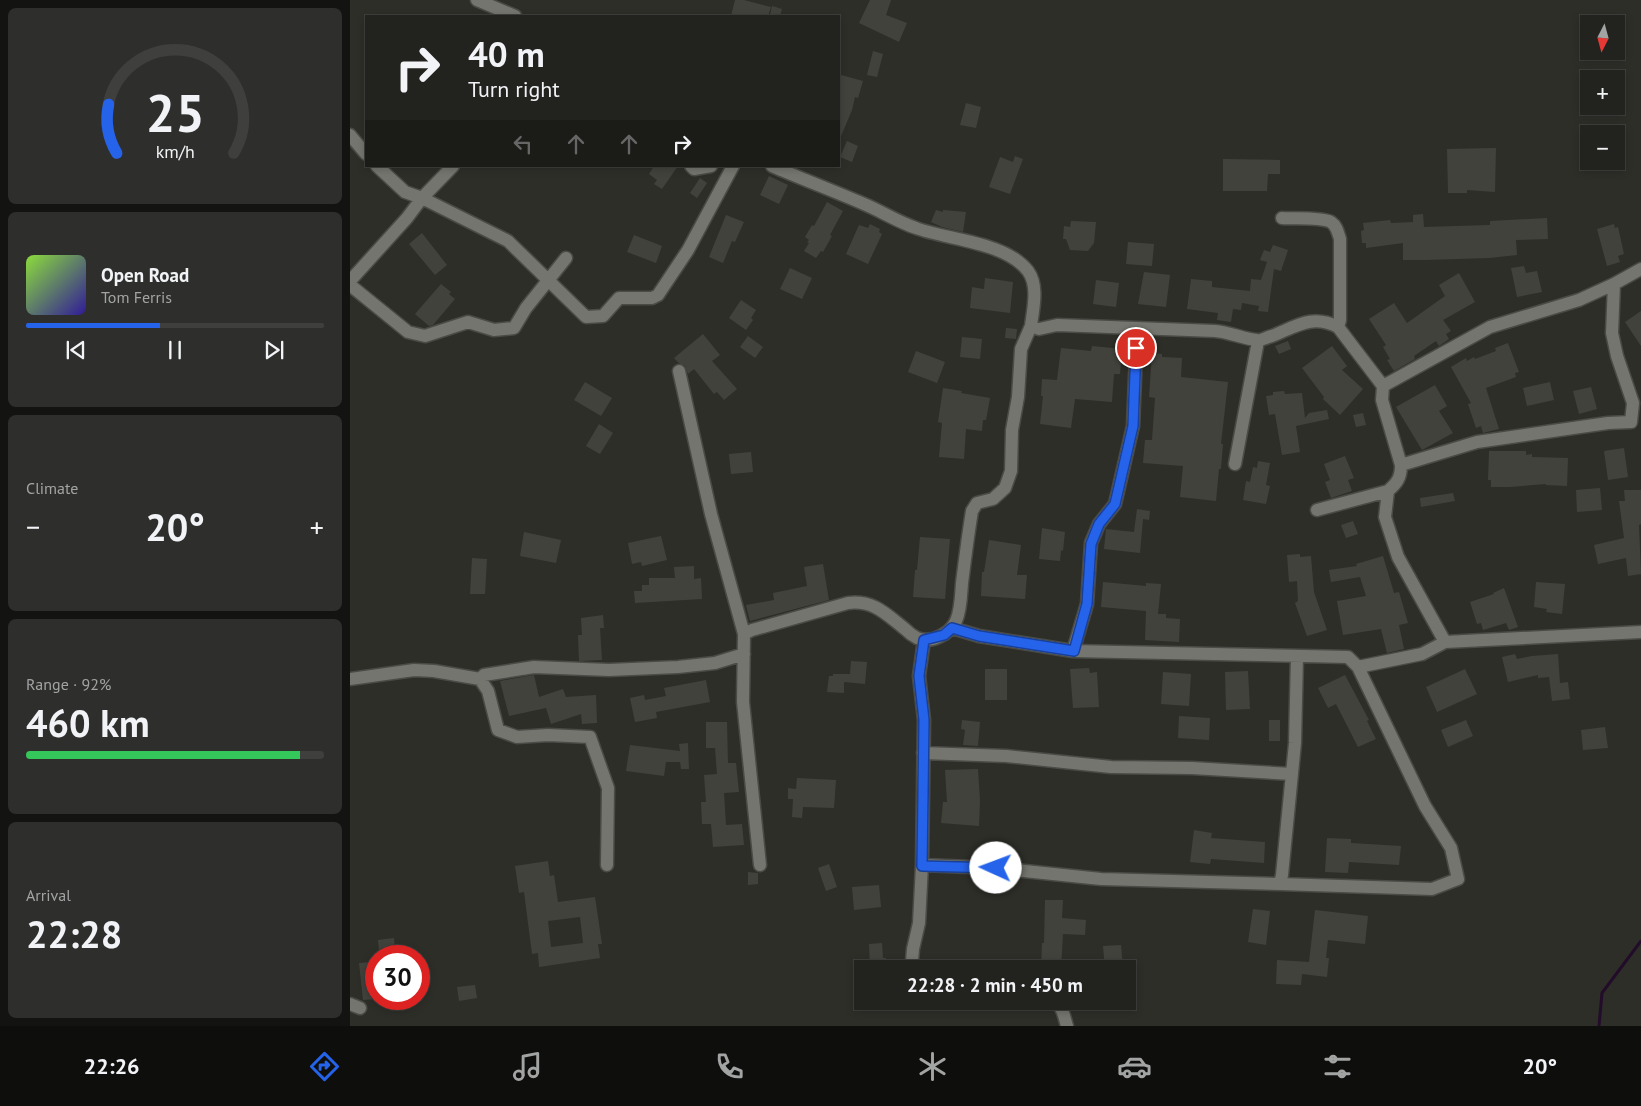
<!DOCTYPE html>
<html lang="en">
<head>
<meta charset="utf-8">
<style>
	:root { --surface:#22221f; --page:#2e2f2c; --text:#f1f3f6; --muted:#a2a4a4; --line:#3f3f3d; --accent:#2563eb }
	body { margin:0; font-family:"PT Sans",sans-serif; background:var(--page); color:var(--text); height:100vh; display:flex; flex-direction:column; font-size:19px; white-space:nowrap }
	* { box-sizing:border-box; margin:0 }
	p { font-size:16px; color:var(--muted) }
	.icon { flex:none; width:28px; height:28px; fill:none; stroke:currentColor; stroke-width:2; stroke-linecap:round; stroke-linejoin:round }
	.map { position:relative; flex:1; overflow:hidden }
	.sheet { display:flex; flex-direction:column; gap:8px; padding:8px; background:#131311; width:350px }
	.sheet>* { flex:none }
	.hud { position:absolute; left:15px; top:15px; width:475px; height:152px; border-radius:0px; box-shadow:0 2px 8px #0003,0 0 0 1px var(--line); background:#22221f; color:var(--text); overflow:hidden }
	.needle { width:32px; rotate:186deg }
	.tools { position:absolute; left:1230px; top:15px; display:grid; gap:10px }
	.tools a { display:grid; place-items:center; width:45px; height:45px; border-radius:0px; background:var(--surface); box-shadow:0 2px 8px #0003,0 0 0 1px var(--line); font-size:25px }
	.speed { position:absolute; left:15px; top:945px; display:flex; gap:10px; font-size:25px; font-weight:700; text-align:center }
	.speed>* { display:grid; place-content:center; width:65px; height:65px; border-radius:50%; background:var(--surface); box-shadow:0 2px 8px #0003,0 0 0 1px var(--line); line-height:1 }
	.speed .limit { border:8px solid #d22; background:#fff; color:#111 }
	.pin { position:absolute; display:grid; place-items:center; width:42px; height:42px; color:#fff; margin:-21px; border:2px solid #fff; border-radius:50%; box-shadow:0 1px 5px #0007 }
	.me { position:absolute; width:55px; margin:-28px; rotate:272deg; stroke-linejoin:round; filter:drop-shadow(0 0 4px #0008) }
	.turn { display:flex; align-items:center; gap:18px; height:105px; padding:0 20px; font-size:22px }
	.turn .icon { width:65px; height:65px; stroke-width:2.5 }
	.turn b { display:block; font-size:35px; line-height:42px }
	.lanes { display:flex; align-items:center; height:48px; padding:0 20px; background:#0003; justify-content:center; gap:25px; direction:ltr }
	.lanes .off { opacity:.35 }
	.big { font-size:38px; font-weight:700; line-height:1.1 }
	.sheet .tile { flex:1; display:flex; flex-direction:column; justify-content:center; gap:8px; min-width:0; padding:0 18px; border-radius:8px; background:var(--page) }
	.sheet .dial { align-items:center; gap:0 }
	.dial svg { height:130px; overflow:visible; fill:none; stroke:var(--line); stroke-width:7; stroke-linecap:round; text-anchor:middle }
	.dial text { fill:var(--text); stroke:none }
	.song { display:flex; align-items:center; gap:15px }
	.cover { width:60px; height:60px; border-radius:8px; background:linear-gradient(135deg,hsl(90 70% 55%),hsl(250 70% 35%)) }
	.played { height:5px; border-radius:2px; background:linear-gradient(90deg,var(--accent) 45%,var(--line) 45%) }
	.keys { display:flex; justify-content:space-around; direction:ltr }
	.heat { display:flex; justify-content:space-between; align-items:center; font-size:28px; direction:ltr }
	.charge { height:8px; border-radius:4px; background:linear-gradient(90deg,#34c759 92%,var(--line) 0) }
	.trip { position:absolute; left:504px; top:960px; width:282px; height:50px; border-radius:0px; background:var(--surface); box-shadow:0 2px 8px #0003,0 0 0 1px var(--line); font-weight:700; line-height:50px; text-align:center }
	.dock { display:flex; height:80px; justify-content:space-around; align-items:center; background:#0e0e0c; color:var(--muted) }
	.dock .icon { width:35px; height:35px }
	.dock .on { color:var(--accent) }
	.dock b { font-size:22px; color:var(--text) }
	main { display:flex; flex:1; min-height:0 }
	.map>svg:first-child { display:block }
	.lines { fill:none; stroke-linecap:round; stroke-linejoin:round }
	.stream { stroke:#220c29; stroke-width:3 }
	.building { fill:#42423d; fill-rule:evenodd }
	.minor-casing { stroke:#4a4a46; stroke-width:15 }
	.minor { stroke:#75756f; stroke-width:12 }
	.route-casing { stroke:#184099; stroke-width:12 }
	.route { stroke:#2563eb; stroke-width:9 }
</style>
</head>
<body>
<main>
<section class="sheet">
<div class="tile dial"><svg viewBox="0 0 100 80">
<path d="M14 69A42 42 0 1 1 86 69"/>
<path d="M14 69A42 42 0 0 1 9 39" stroke="#2563eb"/>
<text x="50" y="56" font-size="32" font-weight="700">25</text>
<text x="50" y="72" font-size="11">km/h</text>
</svg></div>
<div class="tile">
<div class="song"><i class="cover"></i><div><b>Open Road</b><p>Tom Ferris</p></div></div>
<div class="played"></div>
<div class="keys"><svg class="icon" aria-label="previous" viewBox="0 0 24 24"><path d="M18 5L8 12l10 7zM5 5v14"/></svg><svg class="icon" aria-label="pause" viewBox="0 0 24 24"><path d="M8 5v14M16 5v14"/></svg><svg class="icon" aria-label="next" viewBox="0 0 24 24"><path d="M6 5l10 7-10 7zM19 5v14"/></svg></div>
</div>
<div class="tile"><p>Climate</p>
<div class="heat"><a>−</a><b class="big">20°</b><a>+</a></div>
</div>
<div class="tile"><p>Range · 92%</p><b class="big">460 km</b><div class="charge"></div></div>
<div class="tile"><p>Arrival</p><b class="big">22:28</b></div>
</section>
<div class="map">
<svg width="1291" height="1026" viewBox="0 0 1291 1026">
	<rect width="100%" height="100%" fill="#2e2e29"/>
	<g class="lines">
		<path class="stream" d="M1249,1026L1252,993L1291,941"/>
	</g>
	<path class="building" d="M385,0H394L421,7L418,16H381Z
		M520,0H541L536,15L557,23L549,42L509,23Z
		M422,6L432,9L430,16L420,15Z
		M523,51L533,54L527,77L517,75Z
		M491,75L513,81L508,98L505,97L502,110L489,141V82Z
		M616,103L631,107L626,128L610,125Z
		M497,141L508,146L502,162L490,157Z
		M1146,148L1145,192L1117,190V193H1098L1097,149Z
		M665,156L673,159L660,194L639,187L650,157L663,162Z
		M873,159L930,160V174H918L917,191H873Z
		M304,166H328L312,189L304,184L307,180L299,174Z
		M419,176L438,185L429,204L410,195Z
		M350,178L357,183L347,198L340,193Z
		M477,202L493,211L480,235L482,236L473,252L471,251L466,258L454,251L459,243L457,242L459,240L455,237L462,225L464,226Z
		M586,210L593,212V210L616,212L613,232L592,227L581,222Z
		M1073,214L1074,227L1140,225V221L1197,218L1198,239L1166,240L1167,255L1139,258L1075,260H1053V243L1016,248V243H1012L1011,231L1014,230L1013,223L1040,220L1041,223L1063,222V215Z
		M376,215L394,222L385,242L382,241L373,263L359,257Z
		M721,221L746,222L744,243L738,251L720,250L716,239H713L714,226L720,227Z
		M520,224L530,229L529,232L532,234L518,264L496,254L509,225L518,228Z
		M1264,224L1265,228L1268,227L1274,254L1268,256L1270,262L1257,266L1247,229Z
		M72,233L97,265L85,275L59,244Z
		M284,235L312,246L306,263L277,252Z
		M778,242L804,244L802,266L776,264Z
		M923,245L938,250L931,271L924,269L918,312L908,311L909,306L892,303L891,310L883,309L881,322L867,320L868,313L837,309L841,279L862,281V287L900,291L901,279L911,280L917,262L910,260L914,250L920,252Z
		M1174,266L1176,273L1187,271L1192,292L1167,297L1161,268Z
		M440,268L462,278L452,299L430,289Z
		M794,272L820,275L816,307L788,304Z
		M1109,273L1125,302L1093,320L1101,331L1096,334L1099,339L1089,346L1086,341L1064,356L1065,359L1044,371L1037,360L1040,359L1033,347L1036,345L1019,319L1044,303L1057,323L1095,296L1089,285Z
		M635,278L663,282L660,313L620,308L622,287L634,289Z
		M746,280L769,283L766,307L743,304Z
		M91,284L101,292L99,294L105,299L83,325L79,326L65,314Z
		M391,300L406,310L401,318L403,320L396,330L379,318Z
		M1291,311V346L1275,322Z
		M656,328L667,329L666,339L655,338Z
		M353,334L370,355L362,361L387,389L374,400L367,392L364,394L344,369L338,374L335,366L329,363L324,358Z
		M398,336L413,347L405,358L390,347Z
		M612,337L632,339L630,359L610,357Z
		M938,341L941,349L929,354L925,346Z
		M1158,343L1169,372L1165,373L1166,377L1136,388L1149,429L1133,433L1131,426L1126,428L1118,404L1121,403L1101,367L1116,358L1117,361L1124,357L1125,359L1146,351L1145,348Z
		M742,346L772,349L770,374H764L762,402L725,399L721,428L690,424L693,396H691L692,379L707,380L711,348L741,351Z
		M982,346L997,366L992,370L1013,389L990,415L973,399L974,397L952,368Z
		M566,351L595,362L587,383L558,372Z
		M802,353L812,354V357L832,358L831,377L878,382L871,444H873L871,469H869L866,501L830,497L833,466L793,463L795,440H802L805,398L799,397Z
		M235,382L262,398L251,416L224,400Z
		M1200,382L1204,400L1177,406L1173,388Z
		M1085,385L1097,406L1089,411L1103,433L1072,450L1046,407Z
		M1241,387L1247,409L1229,414L1223,391Z
		M593,388L612,391L611,393L640,398L636,420H633L632,431L616,429L614,459L589,457L592,423L588,422Z
		M934,391L935,394L952,393L955,418L959,413L977,410L979,419L946,426L950,452L932,455L925,414L919,415L916,396L923,395V392Z
		M1013,413L1016,425L1006,427L1003,415Z
		M249,424L263,433L250,454L236,446Z
		M1274,448L1278,477L1258,480L1254,451Z
		M1139,451H1176V455L1182,454V457L1218,458L1217,486L1196,485V484L1160,487H1141V480H1138Z
		M401,452L403,472L381,474L379,454Z
		M995,456L1004,478L998,480L1002,491L981,498L975,482L980,480L974,464Z
		M908,461L920,463L916,485L920,486L916,504L893,500L896,481L900,482L903,467L907,468Z
		M1250,488L1252,510L1227,512L1226,490Z
		M1274,490H1291V524L1289,525L1291,574L1278,576L1276,558L1248,564L1244,545L1274,538L1269,501H1275Z
		M1103,493L1105,501L1071,507L1070,498Z
		M787,509L800,511L799,520L793,519L790,553L754,549L756,529L784,532Z
		M1003,521L1008,534L996,538L991,525Z
		M692,528L715,532L713,551L711,550L710,561L689,559Z
		M174,532L211,540L206,563L170,556Z
		M311,536L317,560L292,566L291,562L282,564L278,543Z
		M570,537L600,539L595,599L563,597L565,570H567Z
		M639,540L671,545L667,575H677L675,599L631,596L632,572H634Z
		M950,554V557L961,556L964,592L977,630L957,636L945,603L948,601L947,581L939,582L937,555Z
		M1033,556L1044,593L1049,592L1058,623L1049,625L1054,649L1037,653L1031,629L993,635L987,601L1016,596L1010,577L981,582L979,570L1007,566L1006,564Z
		M122,558L137,559L135,594H120Z
		M473,564L479,600L400,621L396,605L424,600L423,593L457,586L454,567Z
		M344,566V579L351,578L352,599L285,603L284,591H292V585H299V578H325L324,567Z
		M753,582L796,586V583L811,584L808,614H816V618L830,619L829,642L795,640L796,611L751,607Z
		M1186,582L1215,584L1212,614L1196,612L1197,609L1184,607Z
		M1154,588L1168,627L1159,630L1156,623L1133,630L1131,623L1127,624L1120,602L1144,594L1143,593Z
		M253,615L254,628H250L252,660L229,661L228,635H232L231,618Z
		M1165,654L1167,659L1182,656L1208,654L1210,683L1218,682L1220,699L1202,701L1199,677L1188,678V675L1158,682L1152,657Z
		M501,661L517,662L515,684L494,682V693L477,692L479,676H483V674H500Z
		M739,668L740,673L747,672L749,707L723,708L720,669Z
		M635,669H657V700H635Z
		M1115,669L1127,694L1087,712L1076,687Z
		M898,671L900,709L876,710L875,672Z
		M813,672L841,674L839,706L811,704Z
		M184,675L189,697L213,689L216,697L246,695L247,723L232,724L231,714L201,724L196,708L159,716L150,681Z
		M995,675L1019,720L1017,721L1026,739L1008,747L986,704L978,708L968,688Z
		M356,680L360,702L306,712L307,718L285,722L280,698L294,695L295,700L316,696L314,688Z
		M829,716L860,718L859,740L828,738Z
		M612,720L630,722L628,746L613,745L615,730L611,729Z
		M919,720H930V741H919Z
		M1116,720L1123,736L1098,747L1091,730Z
		M356,722H377L378,763H386L389,792L374,793L376,825L392,824L394,845L363,847L361,824H352L351,802H356L354,775L367,774L365,748H356Z
		M1255,727L1258,748L1233,750L1231,730Z
		M338,743L339,769H331L330,762H316L314,776L276,771L280,745L330,751L329,744Z
		M628,769L630,801L629,826L591,823L593,802H597L595,770Z
		M447,778L486,780L484,808L453,807L452,818L442,817L443,799H438V788L446,789Z
		M844,830L862,833L861,838L915,842L914,863L861,859L860,864L840,862Z
		M977,838L1001,839V843L1051,846L1049,865L999,862L998,873L975,872Z
		M198,861L200,876L204,875L208,902L245,897L252,944H248L250,958L189,967L188,953L182,954L174,892L169,893L165,866ZM230,917L233,943L201,947L198,921Z
		M479,864L487,887L476,891L468,868Z
		M398,872L408,873V884L398,885Z
		M529,885L531,907L504,910L502,887Z
		M695,900H713L712,918L736,920L735,935L713,934L711,969H691L692,943H694Z
		M903,909L920,911L916,945L898,942Z
		M965,910L1018,916L1015,944L978,940L976,958H979L977,977L952,974L951,985L926,984L927,960L959,962Z
		M44,938L45,949L29,951L28,940Z
		M532,943L533,958H536V967L520,968L519,944Z
		M771,945L773,969H755L753,946Z
		M22,962L26,999L13,1000L9,963Z
		M125,985L127,998L109,1001L107,987Z"/>
	<g class="lines">
		<g class="minor-casing">
			<path id="minor" d="M127,0L165,16
				M0,135L16,154
				M27,166L55,192L72,198L158,241L236,317L253,316L269,298H302L308,295L338,250L383,166
				M341,166L344,169L361,166
				M422,166C452,179 484,191 514,204C531,211 548,222 566,228C598,240 656,242 678,271C689,286 683,309 681,326
				M932,218C944,219 971,217 981,222C987,226 988,233 990,239V320L988,327
				M0,281L57,218L72,198L103,166
				M0,285L58,332L75,336L118,322L144,330L164,328L176,308L216,258
				M329,371L361,514L394,634
				M885,464L908,341
				M1051,465L1127,442L1258,423L1281,422L1283,403L1267,356L1262,333L1264,284
				M1038,491L1035,517L1048,557L1095,642
				M967,510L1038,491C1047,483 1051,478 1051,465L1032,400L1033,386
				M602,628L629,636L723,651L737,604L741,543L749,524L765,504L783,426L787,329
				M723,651L998,657L1008,667L1072,654L1095,642L1291,632
				M0,679L64,670L84,671L130,679L138,691L148,730L167,737L198,735L240,737L258,788L257,865
				M130,679L134,675L184,667L259,670L328,667L365,663L394,654
				M573,753L656,756L761,767L842,768L942,774
				M410,865L393,702L394,634L402,630L498,603C524,600 536,614 555,629C558,632 563,636 567,638C581,644 600,634 606,621C611,610 611,595 612,583C615,559 618,535 622,511L627,503L643,499L655,488L661,471L662,430L668,397L671,349L681,326L689,329L707,325L865,331C879,332 894,339 907,340C911,341 917,337 922,336C947,326 962,314 988,327L1033,386L1140,327L1229,300L1264,284L1291,269
				M572,865L646,868L751,879L930,884L932,875L945,743L947,656
				M930,884L1082,889L1108,879L1101,848L1075,806L1008,667
				M564,969L562,961L563,949L569,923L572,865L574,720L569,676L574,640
				M703,1001C713,1005 714,1017 717,1026
				M0,1004L10,1008"/>
		</g>
		<use href="#minor" class="minor"/>
	</g>
	<g class="lines">
		<g class="route-casing">
			<path id="route" d="M646,868L572,866L574,720L569,676L574,640L594,635L602,628L629,636L724,651L737,604L741,544L749,524L765,504L783,426L786,348"/>
		</g>
		<use href="#route" class="route"/>
	</g>
</svg>
<div class="tools">
<a><svg class="needle" viewBox="-14 -14 28 28"><path d="M0-13l5 13h-10z" fill="#e53935"/><path d="M0 13l5-13h-10z" fill="#a2a4a4"/></svg></a>
<a>+</a>
<a>−</a>
</div>
<div class="speed"><div class="limit">30</div></div>
<div class="pin" style="left:786px;top:348px;background:#d93025"><svg class="icon" aria-label="arrive" viewBox="0 0 24 24"><path d="M6 21V4h12l-3 4 3 4H6"/></svg></div>
<svg class="me" style="left:646px;top:868px" viewBox="-20 -20 40 40"><circle r="19" fill="#fff"/><path d="M0-13L10 11 0 6-10 11z" fill="#2563eb"/></svg>
<div class="trip">22:28 · 2 min · 450 m</div>
<div class="hud">
<div class="turn"><svg class="icon" aria-label="right" viewBox="0 0 24 24"><path d="M7 20v-9h11M14 6l5 5-5 5"/></svg><div><b>40 m</b>Turn right</div></div>
<div class="lanes"><svg class="icon off" aria-label="left" viewBox="0 0 24 24"><path d="M17 20v-9H6M10 6l-5 5 5 5"/></svg><svg class="icon off" aria-label="ahead" viewBox="0 0 24 24"><path d="M12 20V5M6 11l6-6 6 6"/></svg><svg class="icon off" aria-label="ahead" viewBox="0 0 24 24"><path d="M12 20V5M6 11l6-6 6 6"/></svg><svg class="icon" aria-label="right" viewBox="0 0 24 24"><path d="M7 20v-9h11M14 6l5 5-5 5"/></svg></div>
</div>
</div>
</main>
<nav class="dock">
<b>22:26</b>
<svg class="icon on" aria-label="directions" viewBox="0 0 24 24"><path d="M12 3l9 9-9 9-9-9zM9 14v-3h6M13 9l2 2-2 2"/></svg>
<svg class="icon" aria-label="music" viewBox="0 0 24 24"><path d="M9 18V5l10-2v13"/><circle cx="6" cy="18" r="3"/><circle cx="16" cy="16" r="3"/></svg>
<svg class="icon" aria-label="phone" viewBox="0 0 24 24"><path d="M5 4h4l2 5-3 2q2 4 5 5l2-3 5 2v4C11 20 4 13 5 4z"/></svg>
<svg class="icon" aria-label="climate" viewBox="0 0 24 24"><path d="M12 3v18M4 7l16 10M4 17L20 7"/></svg>
<svg class="icon" aria-label="car" viewBox="0 0 24 24"><path d="M5 17H2v-5l4-1 3-4h7l3 4 3 1v5h-3M9 17h6M6 11h13"/><circle cx="7" cy="17" r="2"/><circle cx="17" cy="17" r="2"/></svg>
<svg class="icon" aria-label="filters" viewBox="0 0 24 24"><path d="M4 7h16M4 17h16"/><circle cx="9" cy="7" r="2"/><circle cx="15" cy="17" r="2"/></svg>
<b>20°</b>
</nav>
</body>
</html>
